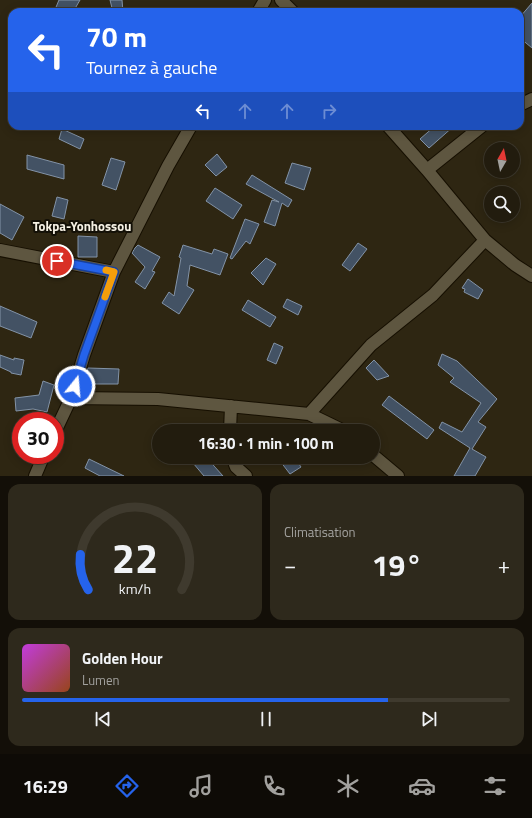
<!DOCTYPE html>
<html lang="fr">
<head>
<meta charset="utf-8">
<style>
	:root { --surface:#221c0e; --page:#2e291c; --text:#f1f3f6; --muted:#a2a19e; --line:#3f3a2e; --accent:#2563eb }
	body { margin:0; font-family:"Titillium Web",sans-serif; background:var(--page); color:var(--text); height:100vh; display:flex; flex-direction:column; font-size:15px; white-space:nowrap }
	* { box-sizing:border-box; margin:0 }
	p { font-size:13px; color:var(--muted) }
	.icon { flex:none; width:22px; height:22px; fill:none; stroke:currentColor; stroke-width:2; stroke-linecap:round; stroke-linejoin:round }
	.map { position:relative; height:476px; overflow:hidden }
	.details { display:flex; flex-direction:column; gap:8px; padding:8px; background:#130f08; flex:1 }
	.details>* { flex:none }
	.banner { position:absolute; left:8px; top:8px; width:516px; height:122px; border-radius:12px; box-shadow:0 2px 10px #0003,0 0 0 1px var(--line); background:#2563eb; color:#fff; overflow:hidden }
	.needle { width:26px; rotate:9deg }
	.buttons { position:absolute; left:484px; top:142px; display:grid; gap:8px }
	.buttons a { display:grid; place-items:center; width:36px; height:36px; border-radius:50%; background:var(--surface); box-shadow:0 2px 10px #0003,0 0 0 1px var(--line); font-size:20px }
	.speed { position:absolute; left:12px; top:412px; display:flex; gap:8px; font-size:20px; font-weight:700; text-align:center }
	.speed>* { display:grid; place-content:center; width:52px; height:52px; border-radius:50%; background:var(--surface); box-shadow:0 2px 10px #0003,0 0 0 1px var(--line); line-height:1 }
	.speed .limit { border:6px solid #d22; background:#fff; color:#111 }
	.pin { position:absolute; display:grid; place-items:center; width:34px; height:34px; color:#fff; margin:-17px; border:2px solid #fff; border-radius:50%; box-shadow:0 1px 4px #0007 }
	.me { position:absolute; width:44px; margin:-22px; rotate:17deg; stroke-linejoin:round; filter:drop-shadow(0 0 3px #0008) }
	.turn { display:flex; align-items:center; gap:14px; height:84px; padding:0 12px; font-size:18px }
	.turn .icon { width:52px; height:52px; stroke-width:2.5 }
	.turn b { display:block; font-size:28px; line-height:34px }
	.lanes { display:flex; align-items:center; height:38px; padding:0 12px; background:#0003; justify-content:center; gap:20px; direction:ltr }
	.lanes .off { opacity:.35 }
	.big { font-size:30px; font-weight:700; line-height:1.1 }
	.details .tile { flex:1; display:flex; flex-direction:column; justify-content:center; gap:6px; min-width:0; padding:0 14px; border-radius:12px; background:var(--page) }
	.details .dial { align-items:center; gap:0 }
	.dial svg { height:104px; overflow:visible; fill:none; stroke:var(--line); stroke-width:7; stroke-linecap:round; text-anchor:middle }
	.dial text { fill:var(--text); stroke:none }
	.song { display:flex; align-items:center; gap:12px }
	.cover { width:48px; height:48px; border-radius:6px; background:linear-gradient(135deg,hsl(290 70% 55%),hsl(20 70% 35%)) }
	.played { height:4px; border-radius:2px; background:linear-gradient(90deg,var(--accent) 75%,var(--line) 75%) }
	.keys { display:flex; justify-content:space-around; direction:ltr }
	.heat { display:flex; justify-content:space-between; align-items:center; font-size:22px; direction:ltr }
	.details .tiles { flex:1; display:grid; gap:8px; grid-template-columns:1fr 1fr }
	.tile:last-child { grid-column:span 2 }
	.trip { position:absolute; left:152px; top:424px; width:228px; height:40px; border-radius:20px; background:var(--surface); box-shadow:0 2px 10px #0003,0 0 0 1px var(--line); font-weight:700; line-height:40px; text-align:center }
	.menu { display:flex; height:64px; justify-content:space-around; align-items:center; background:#0e0b06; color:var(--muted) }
	.menu .icon { width:28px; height:28px }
	.menu .selected { color:var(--accent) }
	.menu b { font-size:18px; color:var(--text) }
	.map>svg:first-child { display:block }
	.building { fill:#435264; stroke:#8393a7 }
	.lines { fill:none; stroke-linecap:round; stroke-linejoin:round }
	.minor-casing { stroke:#160f00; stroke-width:14 }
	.minor { stroke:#5e5640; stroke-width:12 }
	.route-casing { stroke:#184099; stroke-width:10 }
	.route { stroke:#2563eb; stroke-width:7 }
	.slow { stroke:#f59e0b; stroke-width:7 }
	.labels { text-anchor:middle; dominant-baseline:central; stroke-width:4; stroke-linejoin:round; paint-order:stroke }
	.quarter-label { font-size:13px; font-weight:bold; fill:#f6f1e4; stroke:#131007 }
</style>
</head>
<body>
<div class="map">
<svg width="532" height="476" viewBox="0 0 532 476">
	<rect width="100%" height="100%" fill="#2e2612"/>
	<path class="building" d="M59,0H80L73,12H54Z
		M110,0H122L123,12H113Z
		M532,3V48L520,38V17Z
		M435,126H454L429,148L420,139Z
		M62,129L84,139L80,149L59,139Z
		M217,154L227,167L216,176L205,165Z
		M27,155L64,165V179L27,169Z
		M111,158L125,162L116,190L102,185Z
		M292,163L311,168L304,190L285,183Z
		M252,175L292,200L288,207L282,203L275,226L264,222L272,200L279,202L246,184Z
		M215,188L242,205L233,219L206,201Z
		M57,197L68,200L64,219L52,216Z
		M0,204L24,217L12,240L0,233Z
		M245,219L259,224L250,244L246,241L232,259L230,258Z
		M78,236L97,237V257H78Z
		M358,243L367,249L350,271L342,265Z
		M138,245L160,257L152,271L155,272L145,289L135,282L145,267L132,253L135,248Z
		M183,245L212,254L214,249L228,254L220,275L190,265L187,286L194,290L179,314L162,303L169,292L174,296L181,258L179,257Z
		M266,258L276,264L263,285L251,273Z
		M468,279L483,290L478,299L464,292L465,289L462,288Z
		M287,299L302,306L298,315L283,307Z
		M248,300L276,317L270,327L242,310Z
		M0,306L37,322L31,338L0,326Z
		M274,343L283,347L276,364L267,360Z
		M442,354L457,361L497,399L478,422L486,427L472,449L486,457L475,476H454L470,448L439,428L442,422L462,432L481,403L450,382L454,378L438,365Z
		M0,355L14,360V358L24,360L21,375L11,373V372L0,367Z
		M374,360L389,376L377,380L366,368Z
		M88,368L119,369L118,384H83Z
		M43,381L54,385L47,412L33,409L16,411L15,398L39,395Z
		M389,396L434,430L427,439L382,405Z
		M200,457H206L223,476H204L193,463Z
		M277,457H294L301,467L290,474Z
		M89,459L124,476H100L85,468Z"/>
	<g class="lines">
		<g class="minor-casing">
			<path id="minor" d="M281,0L293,12
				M258,12L265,0
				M520,105L532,99
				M388,126L427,170L485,240L515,265L532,276
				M427,170L482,126
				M0,250L114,272
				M71,398L158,399L309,414L344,431
				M309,414L371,345L433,295L485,240
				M230,431L231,406
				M55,432L71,398L84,355L114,272L168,166L191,126
				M373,455L398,476
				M232,457L236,467L246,476
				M35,476L44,455"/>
		</g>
		<use href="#minor" class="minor"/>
	</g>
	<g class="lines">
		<g class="route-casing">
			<path id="route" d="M57,261L114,272L84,355L75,386"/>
		</g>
		<use href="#route" class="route"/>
		<path class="slow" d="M105,297L114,272L106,270"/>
	</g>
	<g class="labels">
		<g class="quarter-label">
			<text x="82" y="226">Tokpa-Yonhossou</text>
		</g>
	</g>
</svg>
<div class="buttons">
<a><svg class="needle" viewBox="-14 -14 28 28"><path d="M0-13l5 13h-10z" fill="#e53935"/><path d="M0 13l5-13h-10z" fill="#a2a19e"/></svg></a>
<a><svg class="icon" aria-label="search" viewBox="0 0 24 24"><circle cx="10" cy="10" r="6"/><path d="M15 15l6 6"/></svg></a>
</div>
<div class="speed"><div class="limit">30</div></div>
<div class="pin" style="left:57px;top:261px;background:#d93025"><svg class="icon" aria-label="arrive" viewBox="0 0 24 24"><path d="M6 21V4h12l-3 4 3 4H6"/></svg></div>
<svg class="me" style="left:75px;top:386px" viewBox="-20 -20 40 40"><circle r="17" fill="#2563eb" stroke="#fff" stroke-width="3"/><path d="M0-11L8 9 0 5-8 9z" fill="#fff"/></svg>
<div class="trip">16:30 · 1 min · 100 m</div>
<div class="banner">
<div class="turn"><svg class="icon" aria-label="left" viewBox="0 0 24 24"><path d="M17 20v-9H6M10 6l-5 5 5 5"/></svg><div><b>70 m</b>Tournez à gauche</div></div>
<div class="lanes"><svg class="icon" aria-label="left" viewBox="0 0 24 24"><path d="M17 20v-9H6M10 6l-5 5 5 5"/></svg><svg class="icon off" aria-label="ahead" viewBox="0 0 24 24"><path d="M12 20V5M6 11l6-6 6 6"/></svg><svg class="icon off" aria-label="ahead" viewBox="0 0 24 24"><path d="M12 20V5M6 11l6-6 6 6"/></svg><svg class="icon off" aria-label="right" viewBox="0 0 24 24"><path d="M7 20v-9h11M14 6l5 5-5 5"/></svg></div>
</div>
</div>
<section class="details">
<div class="tiles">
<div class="tile dial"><svg viewBox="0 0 100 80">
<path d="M14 69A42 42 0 1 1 86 69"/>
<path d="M14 69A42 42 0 0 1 8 42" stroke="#2563eb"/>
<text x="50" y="56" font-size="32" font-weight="700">22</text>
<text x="50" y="72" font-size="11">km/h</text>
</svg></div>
<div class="tile"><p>Climatisation</p>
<div class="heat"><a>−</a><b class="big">19°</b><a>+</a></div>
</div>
<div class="tile">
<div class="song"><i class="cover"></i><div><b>Golden Hour</b><p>Lumen</p></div></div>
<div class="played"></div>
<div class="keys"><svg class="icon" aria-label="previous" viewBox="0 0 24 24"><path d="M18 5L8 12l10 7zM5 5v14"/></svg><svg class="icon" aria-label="pause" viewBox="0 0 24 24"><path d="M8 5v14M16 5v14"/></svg><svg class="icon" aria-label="next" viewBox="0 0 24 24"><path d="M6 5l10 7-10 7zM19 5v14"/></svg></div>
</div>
</div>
</section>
<nav class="menu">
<b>16:29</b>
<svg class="icon selected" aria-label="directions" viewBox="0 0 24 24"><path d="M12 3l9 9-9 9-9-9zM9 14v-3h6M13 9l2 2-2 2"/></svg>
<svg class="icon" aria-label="music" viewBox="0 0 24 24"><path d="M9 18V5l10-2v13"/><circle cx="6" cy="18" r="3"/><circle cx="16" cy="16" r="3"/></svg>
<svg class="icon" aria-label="phone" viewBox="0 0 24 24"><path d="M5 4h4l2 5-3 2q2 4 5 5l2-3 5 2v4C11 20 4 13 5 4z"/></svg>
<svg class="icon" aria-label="climate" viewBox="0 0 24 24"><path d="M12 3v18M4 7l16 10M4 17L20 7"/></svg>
<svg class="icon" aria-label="car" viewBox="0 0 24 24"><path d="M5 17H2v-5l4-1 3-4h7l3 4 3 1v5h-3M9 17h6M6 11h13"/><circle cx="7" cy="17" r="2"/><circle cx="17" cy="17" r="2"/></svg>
<svg class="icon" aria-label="filters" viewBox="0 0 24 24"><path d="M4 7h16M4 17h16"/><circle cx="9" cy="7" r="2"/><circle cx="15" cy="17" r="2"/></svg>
</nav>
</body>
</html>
